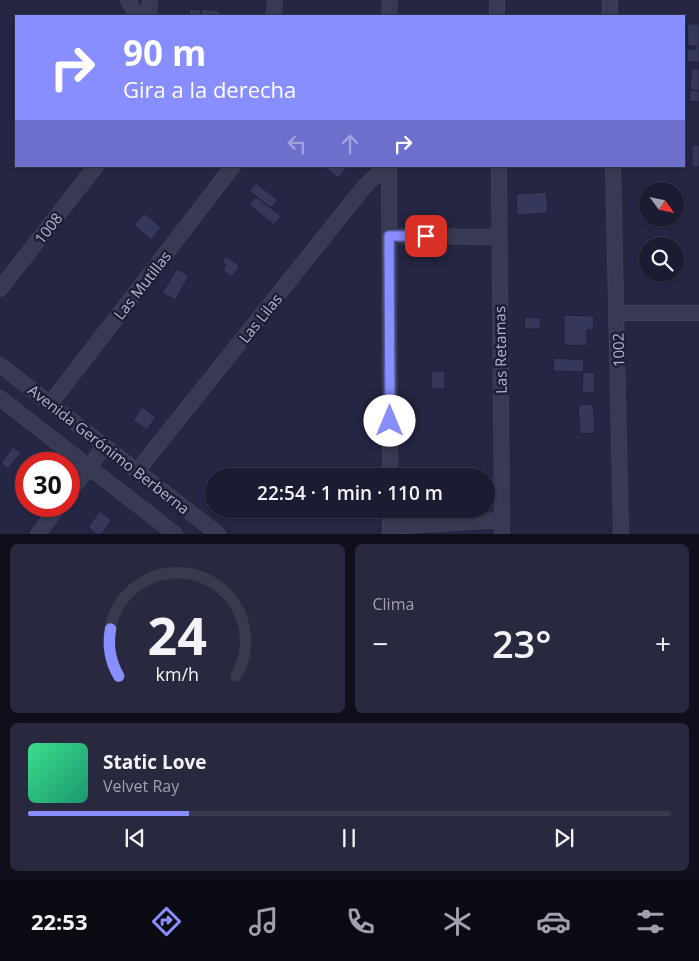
<!DOCTYPE html>
<html lang="es">
<head>
<meta charset="utf-8">
<style>
	:root { --surface:#1b1c32; --page:#28293e; --text:#f1f3f6; --muted:#a0a1ac; --line:#393a4d; --accent:#888dff }
	body { margin:0; font-family:"Open Sans",sans-serif; background:var(--page); color:var(--text); height:100vh; display:flex; flex-direction:column; font-size:19px; white-space:nowrap }
	* { box-sizing:border-box; margin:0 }
	p { font-size:16px; color:var(--muted) }
	.icon { flex:none; width:28px; height:28px; fill:none; stroke:currentColor; stroke-width:2; stroke-linecap:round; stroke-linejoin:round }
	.map { position:relative; height:534px; overflow:hidden }
	.details { display:flex; flex-direction:column; gap:10px; padding:10px; background:#0f0f1c; flex:1 }
	.details>* { flex:none }
	.banner { position:absolute; left:15px; top:15px; width:670px; height:152px; border-radius:0px; box-shadow:0 1px 4px #0004,0 0 0 1px var(--line); background:#888dff; color:#fff; overflow:hidden }
	.needle { width:32px; rotate:123deg }
	.tools { position:absolute; left:639px; top:182px; display:grid; gap:10px }
	.tools a { display:grid; place-items:center; width:45px; height:45px; border-radius:50%; background:var(--surface); box-shadow:0 1px 4px #0004,0 0 0 1px var(--line); font-size:25px }
	.speed { position:absolute; left:15px; top:452px; display:flex; gap:10px; font-size:25px; font-weight:700; text-align:center }
	.speed>* { display:grid; place-content:center; width:65px; height:65px; border-radius:50%; background:var(--surface); box-shadow:0 1px 4px #0004,0 0 0 1px var(--line); line-height:1 }
	.speed .limit { border:8px solid #d22; background:#fff; color:#111 }
	.pin { position:absolute; display:grid; place-items:center; width:42px; height:42px; color:#fff; margin:-21px; border-radius:10px; box-shadow:0 2px 8px #0006 }
	.me { position:absolute; width:55px; margin:-28px; rotate:0deg; stroke-linejoin:round; filter:drop-shadow(0 0 4px #0008) }
	.turn { display:flex; align-items:center; gap:18px; height:105px; padding:0 25px; font-size:22px }
	.turn .icon { width:65px; height:65px; stroke-width:2.5 }
	.turn b { display:block; font-size:35px; line-height:42px }
	.lanes { display:flex; align-items:center; height:48px; padding:0 25px; background:#0003; justify-content:center; gap:25px; direction:ltr }
	.lanes .off { opacity:.35 }
	.big { font-size:38px; font-weight:600; line-height:1.1 }
	.details .card { flex:1; display:flex; flex-direction:column; justify-content:center; gap:8px; min-width:0; padding:0 18px; border-radius:8px; background:var(--page) }
	.details .dial { align-items:center; gap:0 }
	.dial svg { height:130px; overflow:visible; fill:none; stroke:var(--line); stroke-width:7; stroke-linecap:round; text-anchor:middle }
	.dial text { fill:var(--text); stroke:none }
	.song { display:flex; align-items:center; gap:15px }
	.cover { width:60px; height:60px; border-radius:8px; background:linear-gradient(135deg,hsl(150 70% 55%),hsl(160 70% 35%)) }
	.played { height:5px; border-radius:2px; background:linear-gradient(90deg,var(--accent) 25%,var(--line) 25%) }
	.keys { display:flex; justify-content:space-around; direction:ltr }
	.heat { display:flex; justify-content:space-between; align-items:center; font-size:28px; direction:ltr }
	.details .tiles { flex:1; display:grid; gap:10px; grid-template-columns:1fr 1fr }
	.card:last-child { grid-column:span 2 }
	.trip { position:absolute; left:205px; top:468px; width:290px; height:50px; border-radius:25px; background:var(--surface); box-shadow:0 1px 4px #0004,0 0 0 1px var(--line); font-weight:600; line-height:50px; text-align:center }
	.tab-bar { display:flex; height:80px; justify-content:space-around; align-items:center; background:#0b0b14; color:var(--muted) }
	.tab-bar .icon { width:35px; height:35px }
	.tab-bar .active { color:var(--accent) }
	.tab-bar b { font-size:22px; color:var(--text) }
	.map>svg:first-child { display:block }
	.building { fill:#35385a; stroke:#1f213a }
	.lines { fill:none; stroke-linecap:round; stroke-linejoin:round }
	.minor-casing { stroke:#3f4059; stroke-width:16 }
	.minor { stroke:#383a53; stroke-width:14 }
	.route-casing { stroke:#585ca6; stroke-width:12 }
	.route { stroke:#888dff; stroke-width:9 }
	.labels { text-anchor:middle; dominant-baseline:central; stroke-width:5; stroke-linejoin:round; paint-order:stroke }
	.street-label { font-size:15px; fill:#b5b6cd; stroke:#1d1f38 }
</style>
</head>
<body>
<div class="map">
<svg width="699" height="534" viewBox="0 0 699 534">
	<rect width="100%" height="100%" fill="#242643"/>
	<path class="building" d="M190,9L201,10V16H189Z
		M201,9L220,11V16H201Z
		M687,24H699V62H687V49H696V46H688Z
		M692,68L699,69V91L690,90Z
		M690,90L699,91V102L689,101Z
		M692,145H699V167H692Z
		M323,166H348L338,178Z
		M256,183L278,200L271,208L249,191Z
		M546,192L548,213L517,215L516,194Z
		M256,197L281,216L274,225L249,205Z
		M144,213L161,227L151,240L134,225Z
		M667,239L668,246H648V266L645,267L644,240Z
		M226,256L240,266L232,277L223,270L226,265L222,262Z
		M177,269L189,276L175,300L162,293Z
		M564,315L594,316L593,330H587V346L564,345Z
		M525,317L541,318L540,329H524Z
		M554,358L584,360L583,372L553,371Z
		M431,371H445V389H431Z
		M583,372L595,373L594,393L582,392Z
		M593,404L595,433L580,434L578,405Z
		M142,407L156,417L147,430L133,420Z
		M13,447L21,453L8,469L1,463Z
		M100,511L112,520L102,534H96L88,527Z"/>
	<g class="lines">
		<g class="minor-casing">
			<path id="minor" d="M128,0L137,16
				M497,0V16
				M610,0V16
				M149,16L150,0
				M274,16L275,0
				M389,16L390,0
				M389,166L390,476
				M499,166L502,534
				M613,166L621,534
				M389,236L499,237
				M0,289L96,166
				M616,313H699
				M0,365L218,534
				M0,398L175,534
				M50,404L233,166
				M137,471L364,187L386,166
				M69,493L104,447
				M390,509V534
				M390,527L502,520
				M38,534L59,506"/>
		</g>
		<use href="#minor" class="minor"/>
	</g>
	<g class="lines">
		<g class="route-casing">
			<path id="route" d="M390,421L389,236H426"/>
		</g>
		<use href="#route" class="route"/>
	</g>
	<g class="labels">
		<g class="street-label">
			<text transform="translate(48 228) rotate(-52)">1008</text>
			<text transform="translate(142 285) rotate(-52)">Las Mutillas</text>
			<text transform="translate(260 318) rotate(-51)">Las Lilas</text>
			<text transform="translate(500 350) rotate(-91)">Las Retamas</text>
			<text transform="translate(618 350) rotate(-92)">1002</text>
			<text transform="translate(109 449) rotate(38)">Avenida Gerónimo Berberna</text>
		</g>
	</g>
</svg>
<div class="tools">
<a><svg class="needle" viewBox="-14 -14 28 28"><path d="M0-13l5 13h-10z" fill="#e53935"/><path d="M0 13l5-13h-10z" fill="#a0a1ac"/></svg></a>
<a><svg class="icon" aria-label="search" viewBox="0 0 24 24"><circle cx="10" cy="10" r="6"/><path d="M15 15l6 6"/></svg></a>
</div>
<div class="speed"><div class="limit">30</div></div>
<div class="pin" style="left:426px;top:236px;background:#d93025"><svg class="icon" aria-label="arrive" viewBox="0 0 24 24"><path d="M6 21V4h12l-3 4 3 4H6"/></svg></div>
<svg class="me" style="left:390px;top:421px" viewBox="-20 -20 40 40"><circle r="19" fill="#fff"/><path d="M0-13L10 11 0 6-10 11z" fill="#888dff"/></svg>
<div class="trip">22:54 · 1 min · 110 m</div>
<div class="banner">
<div class="turn"><svg class="icon" aria-label="right" viewBox="0 0 24 24"><path d="M7 20v-9h11M14 6l5 5-5 5"/></svg><div><b>90 m</b>Gira a la derecha</div></div>
<div class="lanes"><svg class="icon off" aria-label="left" viewBox="0 0 24 24"><path d="M17 20v-9H6M10 6l-5 5 5 5"/></svg><svg class="icon off" aria-label="ahead" viewBox="0 0 24 24"><path d="M12 20V5M6 11l6-6 6 6"/></svg><svg class="icon" aria-label="right" viewBox="0 0 24 24"><path d="M7 20v-9h11M14 6l5 5-5 5"/></svg></div>
</div>
</div>
<section class="details">
<div class="tiles">
<div class="card dial"><svg viewBox="0 0 100 80">
<path d="M14 69A42 42 0 1 1 86 69"/>
<path d="M14 69A42 42 0 0 1 9 40" stroke="#888dff"/>
<text x="50" y="56" font-size="32" font-weight="700">24</text>
<text x="50" y="72" font-size="11">km/h</text>
</svg></div>
<div class="card"><p>Clima</p>
<div class="heat"><a>−</a><b class="big">23°</b><a>+</a></div>
</div>
<div class="card">
<div class="song"><i class="cover"></i><div><b>Static Love</b><p>Velvet Ray</p></div></div>
<div class="played"></div>
<div class="keys"><svg class="icon" aria-label="previous" viewBox="0 0 24 24"><path d="M18 5L8 12l10 7zM5 5v14"/></svg><svg class="icon" aria-label="pause" viewBox="0 0 24 24"><path d="M8 5v14M16 5v14"/></svg><svg class="icon" aria-label="next" viewBox="0 0 24 24"><path d="M6 5l10 7-10 7zM19 5v14"/></svg></div>
</div>
</div>
</section>
<nav class="tab-bar">
<b>22:53</b>
<svg class="icon active" aria-label="directions" viewBox="0 0 24 24"><path d="M12 3l9 9-9 9-9-9zM9 14v-3h6M13 9l2 2-2 2"/></svg>
<svg class="icon" aria-label="music" viewBox="0 0 24 24"><path d="M9 18V5l10-2v13"/><circle cx="6" cy="18" r="3"/><circle cx="16" cy="16" r="3"/></svg>
<svg class="icon" aria-label="phone" viewBox="0 0 24 24"><path d="M5 4h4l2 5-3 2q2 4 5 5l2-3 5 2v4C11 20 4 13 5 4z"/></svg>
<svg class="icon" aria-label="climate" viewBox="0 0 24 24"><path d="M12 3v18M4 7l16 10M4 17L20 7"/></svg>
<svg class="icon" aria-label="car" viewBox="0 0 24 24"><path d="M5 17H2v-5l4-1 3-4h7l3 4 3 1v5h-3M9 17h6M6 11h13"/><circle cx="7" cy="17" r="2"/><circle cx="17" cy="17" r="2"/></svg>
<svg class="icon" aria-label="filters" viewBox="0 0 24 24"><path d="M4 7h16M4 17h16"/><circle cx="9" cy="7" r="2"/><circle cx="15" cy="17" r="2"/></svg>
</nav>
</body>
</html>
